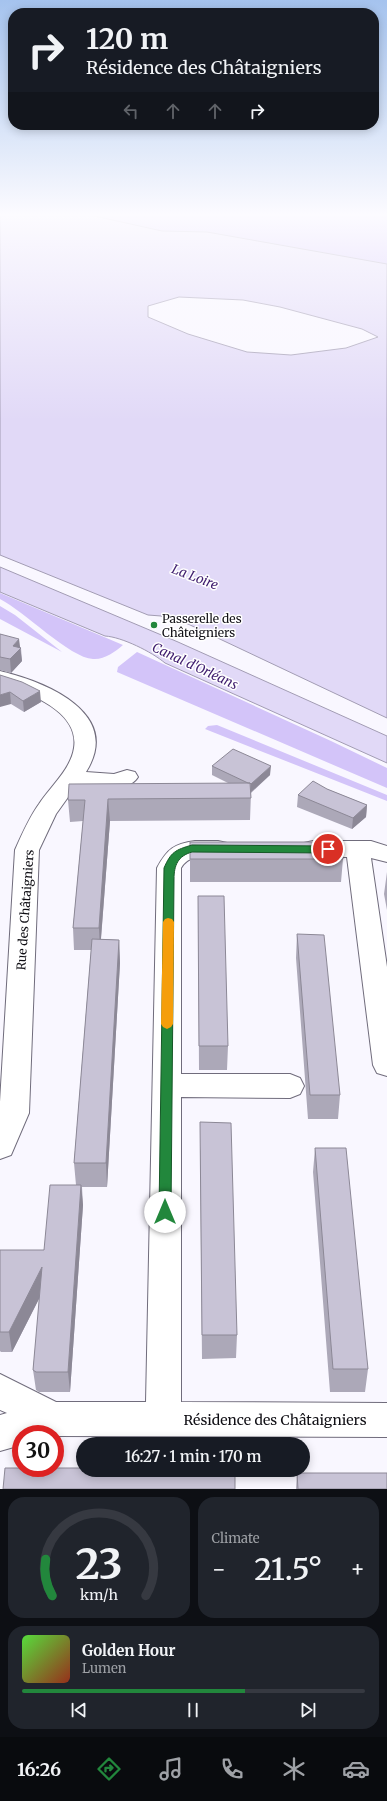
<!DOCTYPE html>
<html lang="en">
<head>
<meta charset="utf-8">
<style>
	:root { --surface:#171b24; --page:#20242c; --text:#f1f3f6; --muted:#9ea1a6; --line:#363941; --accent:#22873c }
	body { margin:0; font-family:Merriweather,serif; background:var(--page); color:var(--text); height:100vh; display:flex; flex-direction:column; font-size:15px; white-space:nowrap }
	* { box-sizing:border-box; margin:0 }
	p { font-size:13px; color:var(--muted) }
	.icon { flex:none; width:22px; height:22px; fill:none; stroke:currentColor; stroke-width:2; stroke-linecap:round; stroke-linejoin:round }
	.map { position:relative; height:1489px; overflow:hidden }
	.panel { display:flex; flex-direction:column; gap:8px; padding:8px; background:#0d0f14; flex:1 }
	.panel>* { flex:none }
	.top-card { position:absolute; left:8px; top:8px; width:371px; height:122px; border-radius:16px; box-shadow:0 2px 10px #0003; background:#171b24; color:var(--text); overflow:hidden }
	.speed { position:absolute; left:12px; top:1425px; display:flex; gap:8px; font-size:20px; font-weight:700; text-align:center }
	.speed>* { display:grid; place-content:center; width:52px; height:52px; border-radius:50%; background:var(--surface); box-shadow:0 2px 10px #0003; line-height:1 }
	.speed .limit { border:6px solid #d22; background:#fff; color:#111 }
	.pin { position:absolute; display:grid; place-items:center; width:34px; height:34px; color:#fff; margin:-17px; border:2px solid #fff; border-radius:50%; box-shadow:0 1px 4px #0007 }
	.me { position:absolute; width:44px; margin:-22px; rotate:0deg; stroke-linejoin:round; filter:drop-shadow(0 0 3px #0008) }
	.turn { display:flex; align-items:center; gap:14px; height:84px; padding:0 12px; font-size:18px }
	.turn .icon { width:52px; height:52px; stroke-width:2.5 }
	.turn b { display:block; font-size:28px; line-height:34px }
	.lanes { display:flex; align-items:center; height:38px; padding:0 12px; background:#0003; justify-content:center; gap:20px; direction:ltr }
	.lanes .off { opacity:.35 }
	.big { font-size:30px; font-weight:600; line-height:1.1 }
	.panel .widget { flex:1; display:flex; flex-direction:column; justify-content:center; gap:6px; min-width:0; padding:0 14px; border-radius:16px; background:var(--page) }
	.panel .dial { align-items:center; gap:0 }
	.dial svg { height:104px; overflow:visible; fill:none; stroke:var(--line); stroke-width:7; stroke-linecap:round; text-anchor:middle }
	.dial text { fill:var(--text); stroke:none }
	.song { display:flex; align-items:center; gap:12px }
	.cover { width:48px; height:48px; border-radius:6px; background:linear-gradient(135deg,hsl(110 70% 55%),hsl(10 70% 35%)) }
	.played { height:4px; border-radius:2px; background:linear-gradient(90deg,var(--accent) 65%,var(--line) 65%) }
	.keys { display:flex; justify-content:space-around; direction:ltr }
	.heat { display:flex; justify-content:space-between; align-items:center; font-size:22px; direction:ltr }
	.panel .tiles { flex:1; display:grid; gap:8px; grid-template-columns:1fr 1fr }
	.widget:last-child { grid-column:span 2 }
	.trip { position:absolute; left:76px; top:1437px; width:234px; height:40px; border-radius:20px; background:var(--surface); box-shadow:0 2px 10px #0003; font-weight:600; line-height:40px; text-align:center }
	.tab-bar { display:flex; height:64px; justify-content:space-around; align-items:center; background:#090b0e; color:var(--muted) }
	.tab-bar .icon { width:28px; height:28px }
	.tab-bar .current { color:var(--accent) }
	.tab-bar b { font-size:18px; color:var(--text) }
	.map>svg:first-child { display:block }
	.green { fill:#d3c4f9 }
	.water { fill:#e1d9f7; stroke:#a29cb3; fill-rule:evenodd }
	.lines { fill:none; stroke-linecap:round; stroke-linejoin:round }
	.minor-casing { stroke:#706c7c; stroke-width:2 }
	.minor { fill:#fff; fill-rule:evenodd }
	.wall { fill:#aca8b8 }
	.shaded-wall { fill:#8c8896 }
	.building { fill:#c8c3d6; stroke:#8c8896 }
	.route { fill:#22873c; stroke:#165827 }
	.slow { fill:#f59e0b }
	.poi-dot { fill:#22873c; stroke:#fff; stroke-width:1.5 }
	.labels { text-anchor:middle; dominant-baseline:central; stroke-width:3; stroke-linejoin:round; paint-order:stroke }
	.poi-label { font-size:12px; fill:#0f0e14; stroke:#fff; text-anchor:start }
	.street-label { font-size:12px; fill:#0f0e14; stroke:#fff }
	.water-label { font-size:13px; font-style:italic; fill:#3f1d6e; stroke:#fff }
	.near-street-label { font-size:14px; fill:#0f0e14; stroke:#fff }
</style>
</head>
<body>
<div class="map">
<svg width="387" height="1489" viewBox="0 0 387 1489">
	<rect width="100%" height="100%" fill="#f9f7ff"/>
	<path class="green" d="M0,213H387V276Z
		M0,593L123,645C115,652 104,660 93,659C70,658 24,611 0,599Z
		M0,606L15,615L62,652L0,619Z
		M137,652L331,741L387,768V788L117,672L118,667Z
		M217,725L387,795V801L205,729L208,726Z"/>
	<path class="water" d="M0,213H81L162,231L207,232L387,264V718L188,624L161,616L148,615L0,555ZM179,297L243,300L280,307L362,329L378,337L346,348L291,355L247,352L188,334L148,317V306Z
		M0,567L178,642L387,736V763L165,663C152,652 122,637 105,636L0,592Z"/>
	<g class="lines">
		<g class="minor-casing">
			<path id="minor" d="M0,671C46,682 123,713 86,772L114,774L127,770L135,772L138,777C128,794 93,787 76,786L56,814L39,850L29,1113L11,1155L0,1159V1102L15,850C22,834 29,818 39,804C50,787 71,769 74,748C80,711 27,692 0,684Z
				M195,841H218L227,843L230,849L227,855C211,859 191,851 181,868V1074H290L300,1078L304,1086L300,1094L290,1098L181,1097V1402L387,1403V1437L55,1436V1434H21V1445L0,1451V1415L7,1413L0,1410V1374L56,1402H146L157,868C167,849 174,844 195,841Z
				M313,841H371L387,846V862L371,858L387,967V1076L377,1073L373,1065L347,857H313L304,855L301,849L304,843Z"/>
		</g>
		<use href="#minor" class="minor"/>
	</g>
	<path class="wall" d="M0,634L21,648L22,661L11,673L0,670Z
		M0,675L41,702L24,712L11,704Z
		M212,766L270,775L251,793L250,820L110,821L101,939L119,940L120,963L107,1187H82L83,1205L70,1392H39L36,1390L33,1370L40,1297L12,1352H1L0,1351V1250H44L76,1185L74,1163L91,950H74L73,928L83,821L70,822L68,800L228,783L212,775Z
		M327,789L367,805L366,817L352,829L297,807L298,795Z
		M190,842L343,859L341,882H190Z
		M387,872V910L384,894Z
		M198,896L228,1046L227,1070H199Z
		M297,934L340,1095L338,1119H308L296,958Z
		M200,1146L237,1335L236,1358L202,1359Z
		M315,1148L368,1369L365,1392H330L313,1172Z
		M297,1473L387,1489H296Z"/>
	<path class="shaded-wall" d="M19,639L22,661L11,673L10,659L13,646Z
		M40,691L41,702L24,712L23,701Z
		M10,692L11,704L0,707V695Z
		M271,766L270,775L250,793L251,784Z
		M108,799L110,821L100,950L99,928Z
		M367,805L366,817L352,829L353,818Z
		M119,940L120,963L107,1187L106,1163Z
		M81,1185L83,1205L70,1392L68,1372Z
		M42,1267L45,1287L12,1352L9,1332Z"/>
	<path class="building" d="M0,634L19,639L13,646L21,648L10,659L0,657Z
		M0,675L22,682L40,691L23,701L10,692L0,695Z
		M233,749L271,766L251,784L250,783H248L212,766Z
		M313,781L327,789L367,805L353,818L298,795Z
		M250,783L251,798L108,799L99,928H73L85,800H68L69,784Z
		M190,842H341L343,859H190Z
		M198,896H224L228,1046H199Z
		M297,934L324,935L340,1095H310Z
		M92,939L119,940L106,1163H74Z
		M200,1122L231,1123L237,1335H202Z
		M315,1148H346L368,1369H333Z
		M50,1185H81L68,1372H36L33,1370L42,1267L9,1332H0V1250H44Z
		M5,1468H83V1470H235V1489H3Z
		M297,1473H387V1489H298Z"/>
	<linearGradient id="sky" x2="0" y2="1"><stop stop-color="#a5c3ee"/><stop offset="0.51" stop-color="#fcfbff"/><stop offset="1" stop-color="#fcfbff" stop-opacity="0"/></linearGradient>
	<rect width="387" height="421" fill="url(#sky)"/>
	<path class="route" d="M192,845L328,846L333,849L328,853L192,852C178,856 174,865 174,879L171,1212L170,1216L165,1218L160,1216L159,1212L164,868C171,852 175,850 192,845Z"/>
	<path class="slow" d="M168,918L172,919L174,922L173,1024L171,1027L167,1029L163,1027L161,1024L163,922L165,919Z"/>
	<circle class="poi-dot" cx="154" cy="625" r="4"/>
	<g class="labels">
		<g class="poi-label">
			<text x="162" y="618">Passerelle des<tspan x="162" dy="14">Châteigniers</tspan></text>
		</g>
		<g class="street-label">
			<text transform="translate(25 910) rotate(-86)">Rue des Châtaigniers</text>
		</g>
		<g class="water-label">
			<text transform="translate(195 577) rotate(21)">La Loire</text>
			<text transform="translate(195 666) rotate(25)">Canal d'Orléans</text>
		</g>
		<g class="near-street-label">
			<text x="275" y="1420">Résidence des Châtaigniers</text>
		</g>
	</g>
</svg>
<div class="speed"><div class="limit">30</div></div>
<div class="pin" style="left:328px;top:849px;background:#d93025"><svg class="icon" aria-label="arrive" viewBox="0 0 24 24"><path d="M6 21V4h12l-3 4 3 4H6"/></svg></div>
<svg class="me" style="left:165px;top:1212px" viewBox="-20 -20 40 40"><circle r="19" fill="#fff"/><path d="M0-13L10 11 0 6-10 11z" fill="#22873c"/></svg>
<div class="trip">16:27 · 1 min · 170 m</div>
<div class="top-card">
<div class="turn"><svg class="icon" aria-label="right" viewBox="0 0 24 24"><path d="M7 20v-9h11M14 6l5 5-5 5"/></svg><div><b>120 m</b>Résidence des Châtaigniers</div></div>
<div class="lanes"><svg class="icon off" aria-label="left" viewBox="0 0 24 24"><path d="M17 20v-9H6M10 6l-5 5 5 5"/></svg><svg class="icon off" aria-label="ahead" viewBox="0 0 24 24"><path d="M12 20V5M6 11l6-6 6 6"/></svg><svg class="icon off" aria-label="ahead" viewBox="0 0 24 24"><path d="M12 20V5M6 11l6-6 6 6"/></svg><svg class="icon" aria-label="right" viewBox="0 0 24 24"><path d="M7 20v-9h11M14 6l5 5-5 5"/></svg></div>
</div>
</div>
<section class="panel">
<div class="tiles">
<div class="widget dial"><svg viewBox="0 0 100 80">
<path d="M14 69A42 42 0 1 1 86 69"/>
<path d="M14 69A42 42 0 0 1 9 41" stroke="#22873c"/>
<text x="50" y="56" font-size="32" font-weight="700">23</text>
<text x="50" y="72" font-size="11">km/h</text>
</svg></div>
<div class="widget"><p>Climate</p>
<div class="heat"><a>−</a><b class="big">21.5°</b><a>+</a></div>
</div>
<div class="widget">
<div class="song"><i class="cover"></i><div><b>Golden Hour</b><p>Lumen</p></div></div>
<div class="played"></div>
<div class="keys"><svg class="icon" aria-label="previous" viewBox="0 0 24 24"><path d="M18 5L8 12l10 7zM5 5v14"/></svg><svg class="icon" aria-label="pause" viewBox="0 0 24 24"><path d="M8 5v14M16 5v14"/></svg><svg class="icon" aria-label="next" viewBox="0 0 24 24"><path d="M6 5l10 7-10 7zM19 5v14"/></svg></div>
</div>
</div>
</section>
<nav class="tab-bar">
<b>16:26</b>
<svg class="icon current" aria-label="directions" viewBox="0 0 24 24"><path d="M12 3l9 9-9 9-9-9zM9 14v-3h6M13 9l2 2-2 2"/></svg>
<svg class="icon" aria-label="music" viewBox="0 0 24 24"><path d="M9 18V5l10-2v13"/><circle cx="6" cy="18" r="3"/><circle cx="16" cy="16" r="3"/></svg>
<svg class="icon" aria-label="phone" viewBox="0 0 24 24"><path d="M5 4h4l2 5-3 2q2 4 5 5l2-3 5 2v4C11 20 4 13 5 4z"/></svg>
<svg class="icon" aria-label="climate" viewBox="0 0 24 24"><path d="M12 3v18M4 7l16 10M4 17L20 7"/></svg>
<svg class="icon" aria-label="car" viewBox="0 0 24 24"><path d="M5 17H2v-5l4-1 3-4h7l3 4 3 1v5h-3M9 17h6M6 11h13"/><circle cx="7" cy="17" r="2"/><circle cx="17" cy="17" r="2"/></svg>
</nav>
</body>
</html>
